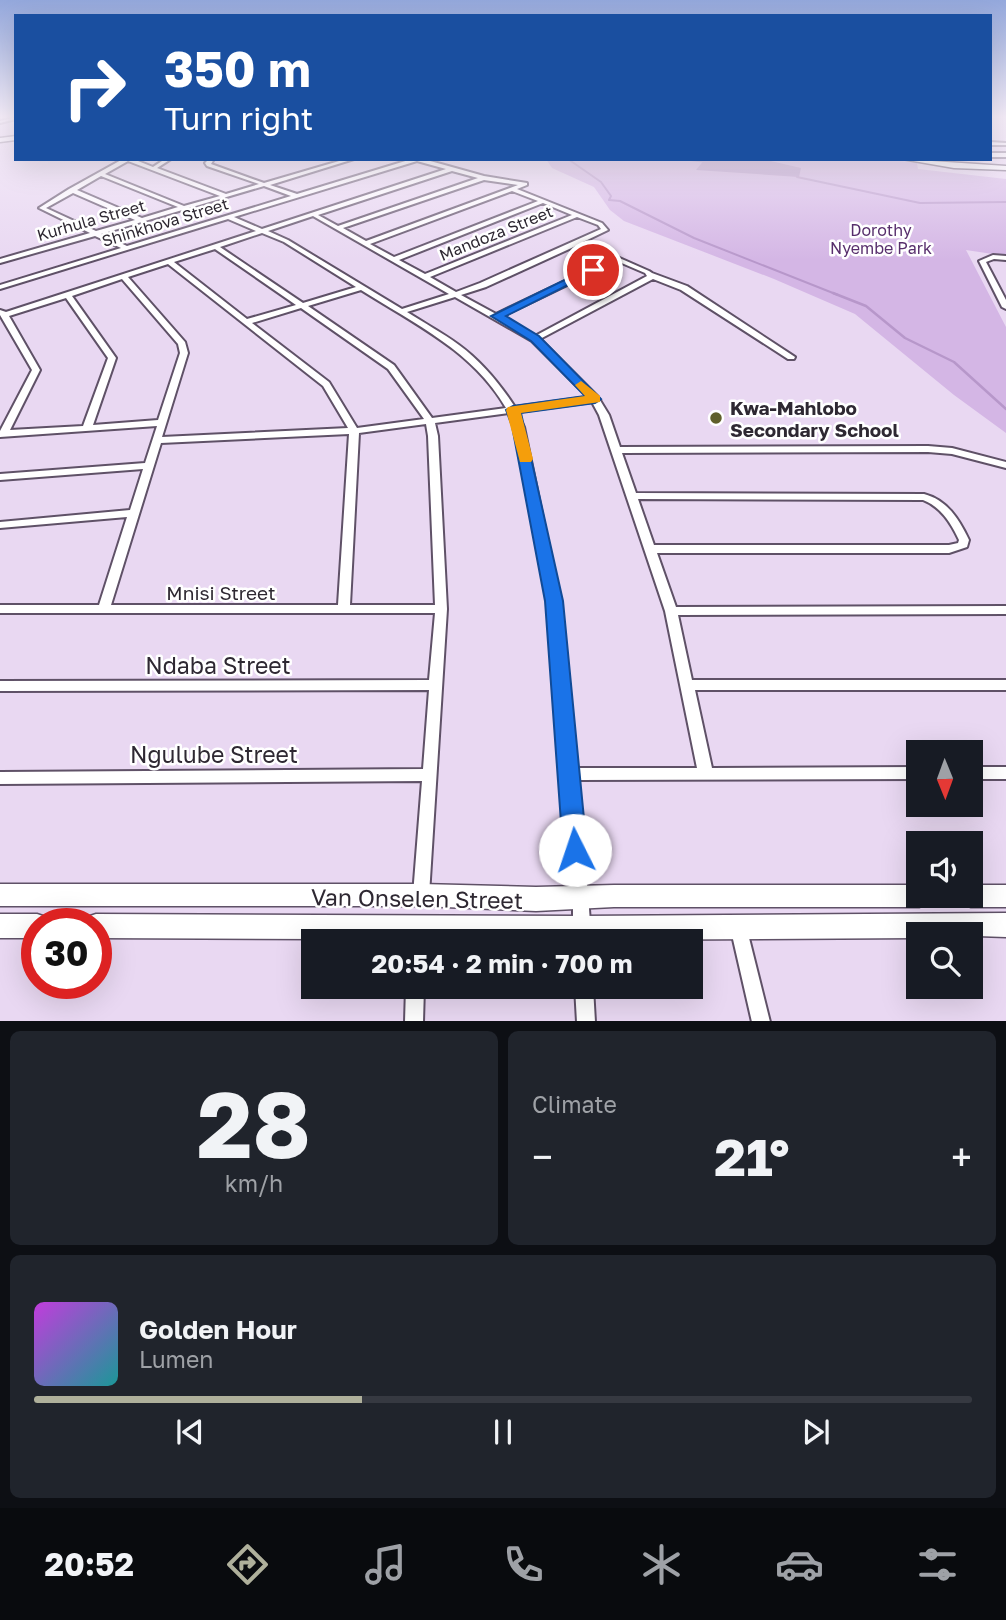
<!DOCTYPE html>
<html lang="en">
<head>
<meta charset="utf-8">
<style>
	:root { --surface:#171b24; --page:#20242c; --text:#f1f3f6; --muted:#9ea1a6; --line:#363941; --accent:#afb09b }
	body { margin:0; font-family:"Golos Text",sans-serif; background:var(--page); color:var(--text); height:100vh; display:flex; flex-direction:column; font-size:26px; white-space:nowrap }
	* { box-sizing:border-box; margin:0 }
	p { font-size:23px; color:var(--muted) }
	.icon { flex:none; width:38px; height:38px; fill:none; stroke:currentColor; stroke-width:2; stroke-linecap:round; stroke-linejoin:round }
	.map { position:relative; height:1021px; overflow:hidden }
	.details { display:flex; flex-direction:column; gap:10px; padding:10px; background:#0d0f14; flex:1 }
	.details>* { flex:none }
	.top-card { position:absolute; left:14px; top:14px; width:978px; height:147px; border-radius:0px; box-shadow:0 7px 28px #0002; background:#1a4fa0; color:#fff; overflow:hidden }
	.needle { width:46px; rotate:179deg }
	.controls { position:absolute; left:906px; top:740px; display:grid; gap:14px }
	.controls a { display:grid; place-items:center; width:77px; height:77px; border-radius:0px; background:var(--surface); box-shadow:0 7px 28px #0002; font-size:35px }
	.speed { position:absolute; left:21px; top:908px; display:flex; gap:14px; font-size:35px; font-weight:700; text-align:center }
	.speed>* { display:grid; place-content:center; width:91px; height:91px; border-radius:50%; background:var(--surface); box-shadow:0 7px 28px #0002; line-height:1 }
	.speed .limit { border:10px solid #d22; background:#fff; color:#111 }
	.pin { position:absolute; display:grid; place-items:center; width:60px; height:60px; color:#fff; margin:-30px; border:4px solid #fff; border-radius:50%; box-shadow:0 2px 7px #0007 }
	.me { position:absolute; width:77px; margin:-38px; rotate:356deg; stroke-linejoin:round; filter:drop-shadow(0 0 5px #0008) }
	.turn { display:flex; align-items:center; gap:24px; height:147px; padding:0 35px; font-size:32px }
	.turn .icon { width:91px; height:91px; stroke-width:2.5 }
	.turn b { display:block; font-size:49px; line-height:60px }
	.big { font-size:52px; font-weight:700; line-height:1.1 }
	.details .card { flex:1; display:flex; flex-direction:column; justify-content:center; gap:10px; min-width:0; padding:0 24px; border-radius:10px; background:var(--page) }
	.details .dial { align-items:center; gap:0 }
	.dial b { font-size:91px; line-height:1 }
	.song { display:flex; align-items:center; gap:21px }
	.cover { width:84px; height:84px; border-radius:10px; background:linear-gradient(135deg,hsl(290 70% 55%),hsl(180 70% 35%)) }
	.played { height:7px; border-radius:4px; background:linear-gradient(90deg,var(--accent) 35%,var(--line) 35%) }
	.keys { display:flex; justify-content:space-around; direction:ltr }
	.heat { display:flex; justify-content:space-between; align-items:center; font-size:38px; direction:ltr }
	.details .tiles { flex:1; display:grid; gap:10px; grid-template-columns:1fr 1fr }
	.card:last-child { grid-column:span 2 }
	.trip { position:absolute; left:301px; top:929px; width:402px; height:70px; border-radius:0px; background:var(--surface); box-shadow:0 7px 28px #0002; font-weight:700; line-height:70px; text-align:center }
	.tab-bar { display:flex; height:112px; justify-content:space-around; align-items:center; background:#090b0e; color:var(--muted) }
	.tab-bar .icon { width:49px; height:49px }
	.tab-bar .active { color:var(--accent) }
	.tab-bar b { font-size:32px; color:var(--text) }
	.map>svg:first-child { display:block }
	.green { fill:#d4b6e5 }
	.water { fill:#b797ca }
	.lines { fill:none; stroke-linecap:round; stroke-linejoin:round }
	.stream-far1 { stroke:#b797ca; stroke-width:2 }
	.stream { stroke:#b797ca; stroke-width:2.5 }
	.street-casing { stroke:#5f5167; stroke-width:4 }
	.secondary-casing { stroke:#5f5167; stroke-width:3 }
	.street { fill:#fff; fill-rule:evenodd }
	.secondary { fill:#fff; fill-rule:evenodd }
	.route { fill:#1a73e8; stroke:#114b97; stroke-width:2 }
	.slow { fill:#f59e0b }
	.poi-dot { fill:#5f5f2b; stroke:#fff; stroke-width:2.5 }
	.labels { text-anchor:middle; dominant-baseline:central; stroke-width:5; stroke-linejoin:round; paint-order:stroke }
	.far-street-label { font-size:16px; fill:#2e2832; stroke:#fff }
	.far-park-label { font-size:16px; fill:#572e6c; stroke:#fff }
	.poi-label { font-size:19px; font-weight:bold; fill:#2e2832; stroke:#fff; text-anchor:start }
	.street-label { font-size:19px; fill:#2e2832; stroke:#fff }
	.near-street-label { font-size:23px; fill:#2e2832; stroke:#fff }
</style>
</head>
<body>
<div class="map">
<svg width="1006" height="1022" viewBox="0 0 1006 1022">
	<rect width="100%" height="100%" fill="#e9d8f2"/>
	<path class="green" d="M546,159H889L917,163L918,169L1006,179V256L966,250L1006,327V433L954,395L855,314L774,279L624,221L610,210L594,187L552,168Z"/>
	<path class="water" d="M705,159H762L801,168L799,177L696,170Z"/>
	<g class="lines">
		<path class="stream-far1" d="M568,159L601,182L611,196L609,200L620,201L694,238L838,295
			M681,159L707,162
			M797,177L920,203L1006,202"/>
		<path class="stream" d="M833,293L866,306L905,338L954,362L1006,409"/>
		<g class="street-casing">
			<path id="street" d="M16,117V119L0,123V121Z
				M990,142L1006,143V145H990Z
				M990,153H1006V157H990Z
				M123,159H133L153,167L165,159H171L157,168L226,194L259,184L207,166L205,163L209,159H214L211,164L264,183L346,159H354L270,185L297,194L412,159H423L484,176L527,183V185L517,189L602,223L608,230L583,242L649,271L652,273L687,286L795,357L794,359H788L681,290L653,279L540,339L598,397L609,415L620,447L928,446L952,448L1006,462V468L952,454L928,452L622,453L636,493L924,494C947,500 959,519 969,540L967,547L949,553H657L676,607L1006,606V614L678,615L692,680H1006V690H695L712,768L919,767V779L576,780C581,834 589,888 591,942H573V900L569,876L548,601L514,427L509,413L435,423L438,436L447,609L429,895L427,900L421,903L415,900L413,895L422,781L0,784V772L423,769L429,690L0,691V681L429,680L435,613H0V605H99L127,517L0,528V522L130,510L143,469L0,480V474L145,463L157,426L0,437V431L32,370L0,315V310L6,312L256,231L228,219L0,289V285L121,248L95,236L0,263V259L90,233L39,208L69,189ZM128,161L220,196L184,206L105,174ZM417,161L446,169L262,229L234,217ZM452,171L478,178L338,226L318,215ZM101,176L178,207L142,218L77,190ZM484,180L518,185L366,241L343,228ZM264,186L291,196L127,246L101,234ZM512,191L538,201L394,257L370,244ZM73,193L135,220L96,231L46,208ZM543,203L572,215L425,274L399,260ZM313,216L449,294L402,309L288,240L268,231ZM577,217L598,225L601,229L480,283L456,292L430,277ZM262,233L284,242L356,287L303,303L220,247ZM578,245L611,259L496,314L461,295L486,287ZM215,249L296,305L247,319L174,262ZM617,261L645,273L647,276L535,336L501,317ZM168,264L323,386L348,428L162,437L188,353L185,342L128,277ZM122,279L178,344L180,353L158,420L93,425L116,358L72,296ZM361,290C415,324 473,351 506,408L432,418L394,365L308,306ZM455,297L532,341L588,397L515,407C500,384 481,361 459,345C443,333 424,323 407,312ZM66,298L108,358L83,426L10,430L40,370L9,316ZM301,308L388,369L424,419L357,428L329,382L252,323ZM592,402L599,415L665,611L697,768H575L560,601L524,427L517,412ZM426,424L428,436L435,605H350L359,433ZM349,434L338,605H111L161,443ZM638,499L923,500C941,507 951,523 959,540L958,543L949,545H654Z
				M993,255L1006,256V260L994,259L986,262L1006,300V309L1002,307L979,261Z
				M971,767H1006V779H971Z
				M738,918L744,920L746,926L770,1022H752L730,926L732,920Z
				M406,987H424L423,1022H405Z
				M575,987H593L595,1022H577Z"/>
		</g>
		<g class="secondary-casing">
			<path id="secondary" d="M16,136V140L0,142V138Z
				M902,159L1006,166V170L954,168Z
				M0,884H421L536,887L614,885H919V896H931L928,904L919,907H614L536,911L421,906H0Z
				M971,885H1006V907H971L962,904L959,896H971Z
				M1006,913V937L919,934V938L582,940L96,938V924H84L87,917L96,914L582,916Z
				M0,914H37L46,917L49,924H37V938H0Z"/>
		</g>
		<use href="#street" class="street"/>
		<use href="#secondary" class="secondary"/>
	</g>
	<linearGradient id="sky" x2="0" y2="1"><stop stop-color="#94a8dc"/><stop offset="0.45" stop-color="#f5edf9"/><stop offset="1" stop-color="#f5edf9" stop-opacity="0"/></linearGradient>
	<rect width="1006" height="260" fill="url(#sky)"/>
	<path class="route" d="M589,268L598,270L506,316L539,336L601,399L595,403L521,413L563,601L587,850L583,858L575,861L567,858L563,850L545,601L512,426L506,410L513,406L585,396L531,341L491,316Z"/>
	<path class="slow" d="M581,381L600,396V402L521,413L533,459L531,462H520L506,410L508,407L585,396L575,385Z"/>
	<circle class="poi-dot" cx="716" cy="418" r="7"/>
	<g class="labels">
		<g class="far-street-label">
			<text transform="translate(91 220) rotate(-16)">Kurhula Street</text>
			<text transform="translate(165 222) rotate(-17)">Shinkhova Street</text>
			<text transform="translate(496 233) rotate(-22)">Mandoza Street</text>
		</g>
		<g class="far-park-label">
			<text x="881" y="230">Dorothy<tspan x="881" dy="18">Nyembe Park</tspan></text>
		</g>
		<g class="poi-label">
			<text x="730" y="407">Kwa-Mahlobo<tspan x="730" dy="22">Secondary School</tspan></text>
		</g>
		<g class="street-label">
			<text x="221" y="592">Mnisi Street</text>
		</g>
		<g class="near-street-label">
			<text x="218" y="665">Ndaba Street</text>
			<text x="214" y="754">Ngulube Street</text>
			<text transform="translate(417 898) rotate(1)">Van Onselen Street</text>
		</g>
	</g>
</svg>
<div class="controls">
<a><svg class="needle" viewBox="-14 -14 28 28"><path d="M0-13l5 13h-10z" fill="#e53935"/><path d="M0 13l5-13h-10z" fill="#9ea1a6"/></svg></a>
<a><svg class="icon" aria-label="sound" viewBox="0 0 24 24"><path d="M4 9h4l5-4v14l-5-4H4zM17 9q2 3 0 6"/></svg></a>
<a><svg class="icon" aria-label="search" viewBox="0 0 24 24"><circle cx="10" cy="10" r="6"/><path d="M15 15l6 6"/></svg></a>
</div>
<div class="speed"><div class="limit">30</div></div>
<div class="pin" style="left:593px;top:270px;background:#d93025"><svg class="icon" aria-label="arrive" viewBox="0 0 24 24"><path d="M6 21V4h12l-3 4 3 4H6"/></svg></div>
<svg class="me" style="left:575px;top:850px" viewBox="-20 -20 40 40"><circle r="19" fill="#fff"/><path d="M0-13L10 11 0 6-10 11z" fill="#1a73e8"/></svg>
<div class="trip">20:54 · 2 min · 700 m</div>
<div class="top-card">
<div class="turn"><svg class="icon" aria-label="right" viewBox="0 0 24 24"><path d="M7 20v-9h11M14 6l5 5-5 5"/></svg><div><b>350 m</b>Turn right</div></div>
</div>
</div>
<section class="details">
<div class="tiles">
<div class="card dial"><b>28</b><p>km/h</p></div>
<div class="card"><p>Climate</p>
<div class="heat"><a>−</a><b class="big">21°</b><a>+</a></div>
</div>
<div class="card">
<div class="song"><i class="cover"></i><div><b>Golden Hour</b><p>Lumen</p></div></div>
<div class="played"></div>
<div class="keys"><svg class="icon" aria-label="previous" viewBox="0 0 24 24"><path d="M18 5L8 12l10 7zM5 5v14"/></svg><svg class="icon" aria-label="pause" viewBox="0 0 24 24"><path d="M8 5v14M16 5v14"/></svg><svg class="icon" aria-label="next" viewBox="0 0 24 24"><path d="M6 5l10 7-10 7zM19 5v14"/></svg></div>
</div>
</div>
</section>
<nav class="tab-bar">
<b>20:52</b>
<svg class="icon active" aria-label="directions" viewBox="0 0 24 24"><path d="M12 3l9 9-9 9-9-9zM9 14v-3h6M13 9l2 2-2 2"/></svg>
<svg class="icon" aria-label="music" viewBox="0 0 24 24"><path d="M9 18V5l10-2v13"/><circle cx="6" cy="18" r="3"/><circle cx="16" cy="16" r="3"/></svg>
<svg class="icon" aria-label="phone" viewBox="0 0 24 24"><path d="M5 4h4l2 5-3 2q2 4 5 5l2-3 5 2v4C11 20 4 13 5 4z"/></svg>
<svg class="icon" aria-label="climate" viewBox="0 0 24 24"><path d="M12 3v18M4 7l16 10M4 17L20 7"/></svg>
<svg class="icon" aria-label="car" viewBox="0 0 24 24"><path d="M5 17H2v-5l4-1 3-4h7l3 4 3 1v5h-3M9 17h6M6 11h13"/><circle cx="7" cy="17" r="2"/><circle cx="17" cy="17" r="2"/></svg>
<svg class="icon" aria-label="filters" viewBox="0 0 24 24"><path d="M4 7h16M4 17h16"/><circle cx="9" cy="7" r="2"/><circle cx="15" cy="17" r="2"/></svg>
</nav>
</body>
</html>
